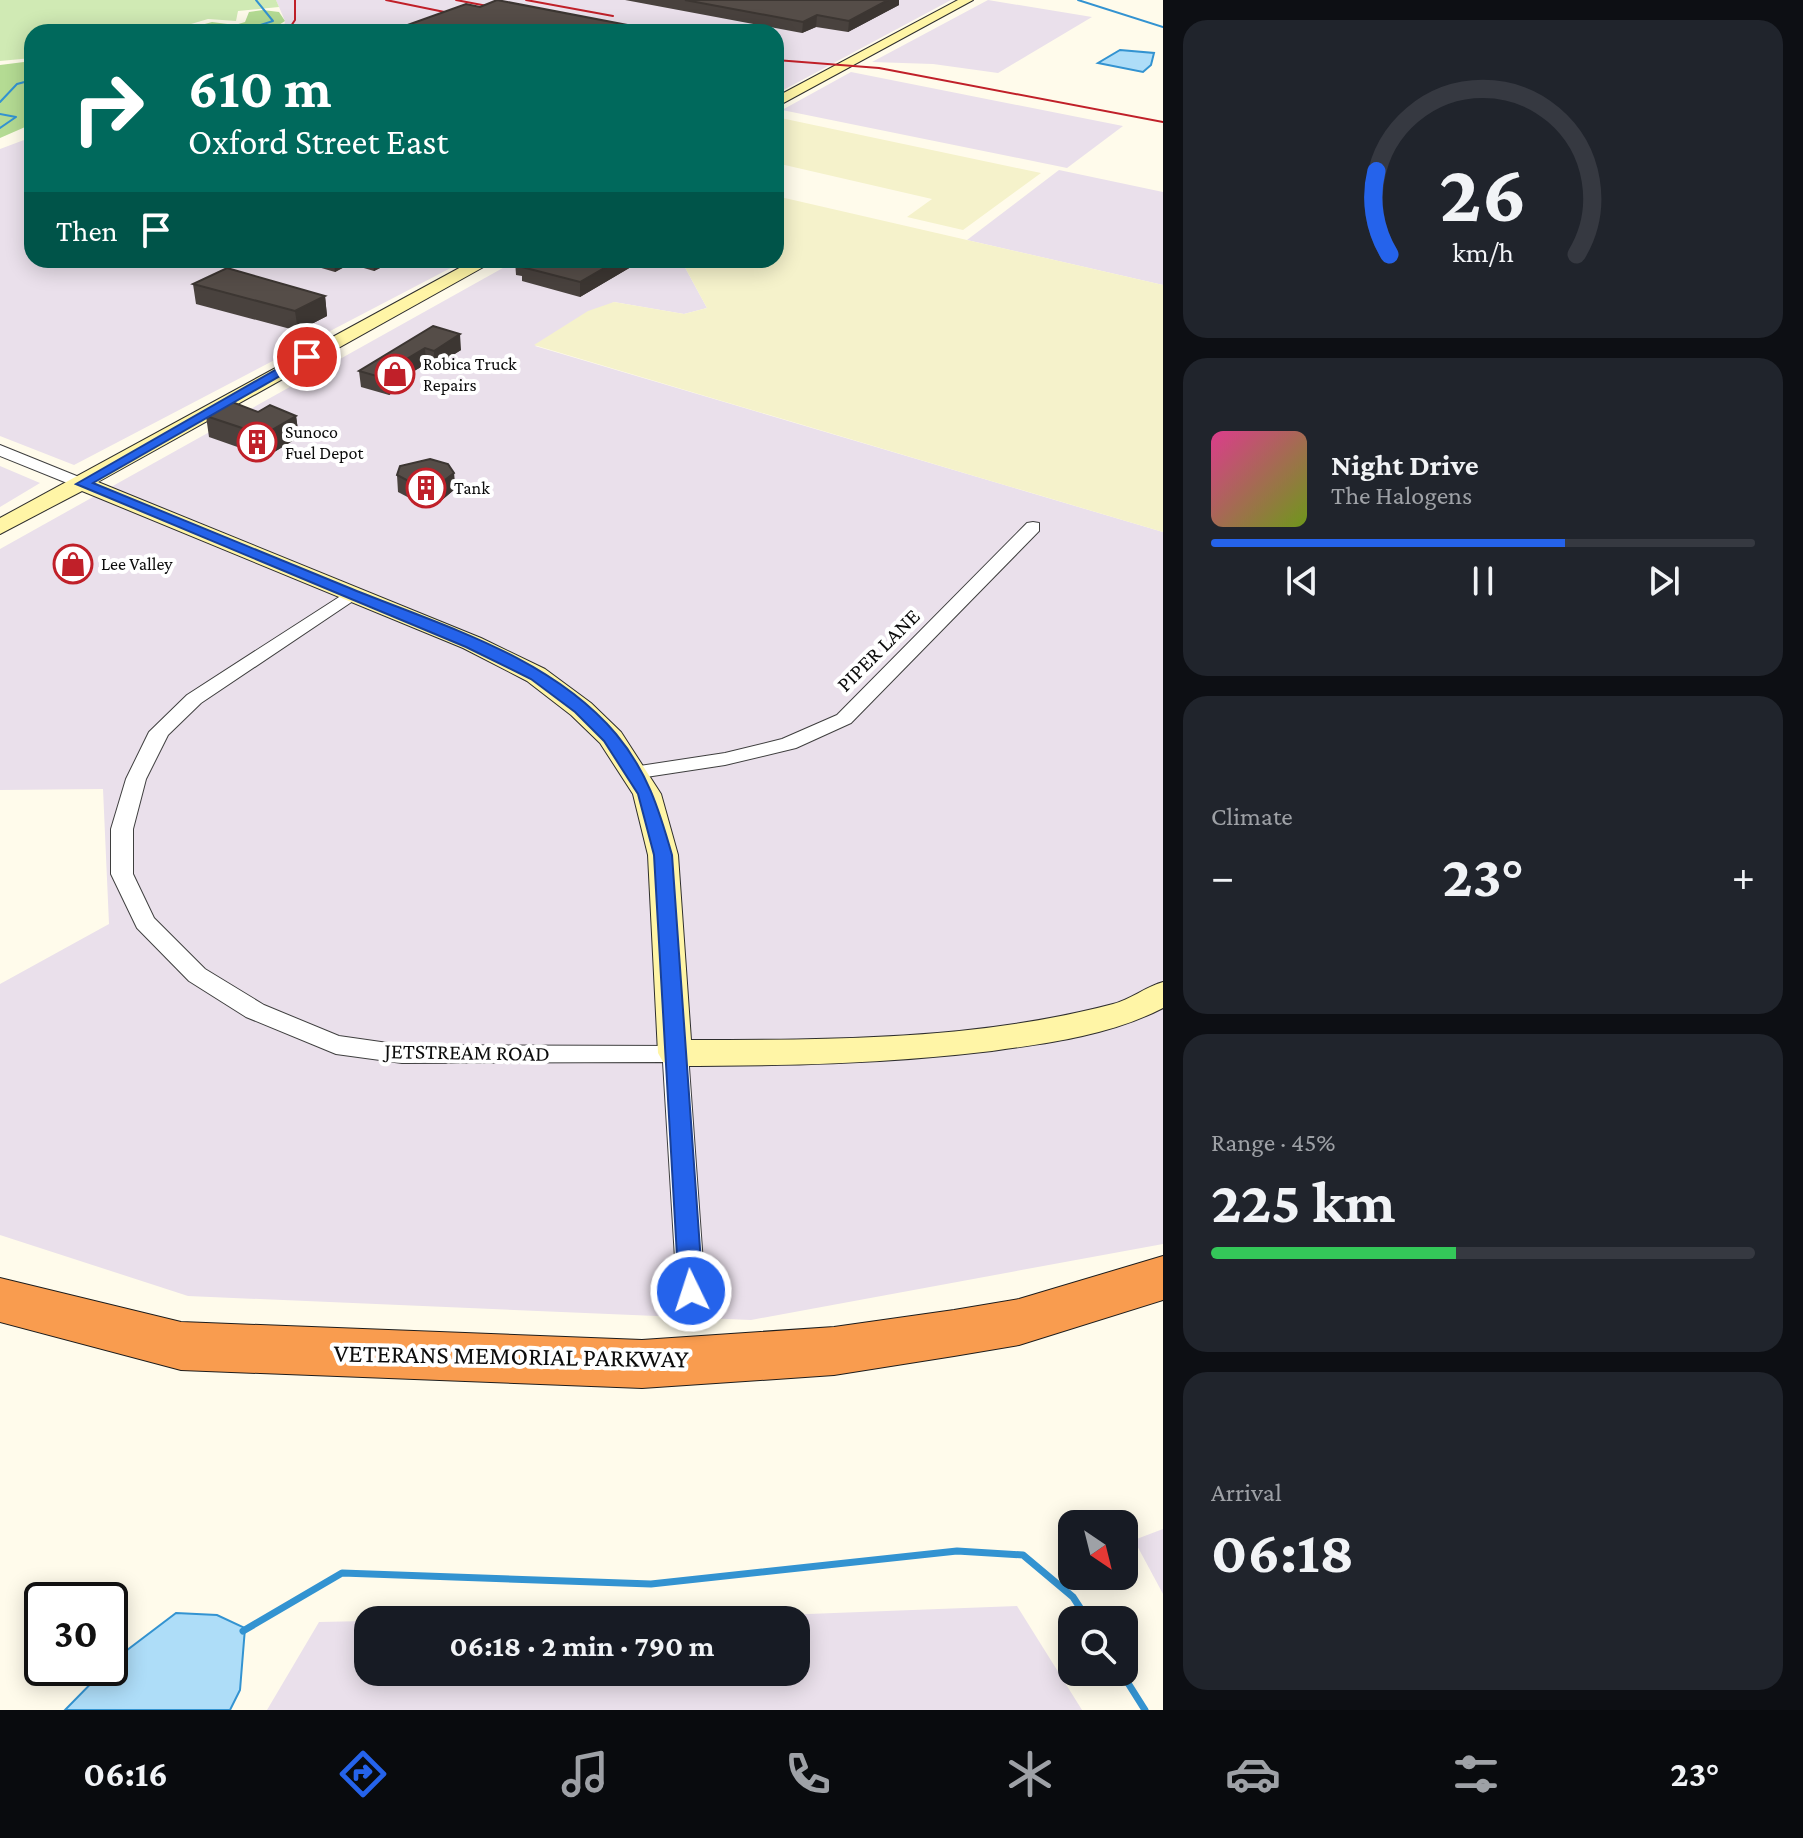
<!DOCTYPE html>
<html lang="en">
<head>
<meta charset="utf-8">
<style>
	:root { --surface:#171b24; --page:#20242c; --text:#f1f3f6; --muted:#9ea1a6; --line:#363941; --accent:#2563eb }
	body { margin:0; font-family:"Crimson Pro",serif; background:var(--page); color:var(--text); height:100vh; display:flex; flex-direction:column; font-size:30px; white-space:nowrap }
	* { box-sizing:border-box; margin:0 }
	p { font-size:26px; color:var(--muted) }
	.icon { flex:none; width:44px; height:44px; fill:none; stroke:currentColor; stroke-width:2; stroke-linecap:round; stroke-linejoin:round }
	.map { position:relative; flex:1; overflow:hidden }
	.sheet { display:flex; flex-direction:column; gap:20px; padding:20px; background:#0d0f14; width:640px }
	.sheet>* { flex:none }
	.top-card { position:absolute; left:24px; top:24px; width:760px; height:244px; border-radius:24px; box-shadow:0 4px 20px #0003; background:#00695c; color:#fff; overflow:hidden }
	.needle { width:52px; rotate:145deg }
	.buttons { position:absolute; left:1058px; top:1510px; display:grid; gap:16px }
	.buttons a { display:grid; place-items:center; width:80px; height:80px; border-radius:16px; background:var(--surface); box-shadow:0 4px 20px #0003; font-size:40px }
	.speed { position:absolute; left:24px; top:1582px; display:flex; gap:16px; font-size:40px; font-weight:700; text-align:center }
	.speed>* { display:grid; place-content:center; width:104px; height:104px; border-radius:50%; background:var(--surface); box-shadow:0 4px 20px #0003; line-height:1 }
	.speed .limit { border:4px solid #111; border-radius:12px; background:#fff; color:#111 }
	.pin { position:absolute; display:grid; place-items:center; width:68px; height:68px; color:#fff; margin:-34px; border:4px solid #fff; border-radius:50%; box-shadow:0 2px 8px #0007 }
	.me { position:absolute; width:88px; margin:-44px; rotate:356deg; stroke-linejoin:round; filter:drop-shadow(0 0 6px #0008) }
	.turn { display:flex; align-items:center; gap:28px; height:168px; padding:0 32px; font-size:36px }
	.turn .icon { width:104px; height:104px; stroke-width:2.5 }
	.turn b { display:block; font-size:56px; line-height:68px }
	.then { display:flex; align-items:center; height:76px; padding:0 32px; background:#0003; gap:16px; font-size:30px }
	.big { font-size:60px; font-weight:700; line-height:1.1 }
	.sheet .card { flex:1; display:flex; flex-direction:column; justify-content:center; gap:12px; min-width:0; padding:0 28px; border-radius:24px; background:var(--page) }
	.sheet .dial { align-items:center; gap:0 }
	.dial svg { height:208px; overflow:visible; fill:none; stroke:var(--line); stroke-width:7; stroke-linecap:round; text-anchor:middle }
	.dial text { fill:var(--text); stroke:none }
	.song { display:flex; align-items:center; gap:24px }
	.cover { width:96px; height:96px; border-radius:12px; background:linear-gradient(135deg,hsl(330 70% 55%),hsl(80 70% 35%)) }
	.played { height:8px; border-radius:4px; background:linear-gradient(90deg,var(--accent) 65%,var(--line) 65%) }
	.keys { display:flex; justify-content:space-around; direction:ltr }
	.heat { display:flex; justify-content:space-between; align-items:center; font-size:44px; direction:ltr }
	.charge { height:12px; border-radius:6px; background:linear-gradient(90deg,#34c759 45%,var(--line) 0) }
	.trip { position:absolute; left:354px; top:1606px; width:456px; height:80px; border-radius:24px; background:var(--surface); box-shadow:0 4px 20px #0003; font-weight:700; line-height:80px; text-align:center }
	.menu { display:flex; height:128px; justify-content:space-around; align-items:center; background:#090b0e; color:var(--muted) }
	.menu .icon { width:56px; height:56px }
	.menu .current { color:var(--accent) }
	.menu b { font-size:36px; color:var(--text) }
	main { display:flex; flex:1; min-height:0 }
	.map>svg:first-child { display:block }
	.industrial { fill:#eae0eb }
	.farmland { fill:#f5f2cb }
	.green { fill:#d0eab4 }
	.forest { fill:#b4db93 }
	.water { fill:#aeddf8; stroke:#3393d1; stroke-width:2 }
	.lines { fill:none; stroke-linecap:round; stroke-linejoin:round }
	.stream-far1 { stroke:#3393d1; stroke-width:2 }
	.stream { stroke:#3393d1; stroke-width:7 }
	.street-casing { stroke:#3f3f3f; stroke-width:2 }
	.secondary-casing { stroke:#2e2e2e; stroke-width:2 }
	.highway-casing { stroke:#1d1d1d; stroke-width:2 }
	.street { fill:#fff; fill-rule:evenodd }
	.secondary { fill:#fff5a6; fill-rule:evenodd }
	.highway { fill:#f99c4f; fill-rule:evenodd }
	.rail { stroke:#c02029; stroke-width:2 }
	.wall { fill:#49423e }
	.shaded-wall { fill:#3c3632 }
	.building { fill:#554d48; stroke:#3c3632; stroke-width:2 }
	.route { fill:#2563eb; stroke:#184099; stroke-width:2 }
	.labels { text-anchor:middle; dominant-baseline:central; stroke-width:8; stroke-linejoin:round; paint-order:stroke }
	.far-poi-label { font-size:18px; fill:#0c0c0c; stroke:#fff; text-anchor:start }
	.street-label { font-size:22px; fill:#0c0c0c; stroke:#fff }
	.near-street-label { font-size:26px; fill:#0c0c0c; stroke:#fff }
</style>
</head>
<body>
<main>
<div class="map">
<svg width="1163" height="1710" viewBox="0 0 1163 1710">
	<rect width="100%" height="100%" fill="#fffbeb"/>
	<path class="industrial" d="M276,0H951L776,94V32H276L284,29L285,21Z
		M988,0L1092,17L998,73L933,64L872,62Z
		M851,72L1123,126L1067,168L782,110Z
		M32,137V260H466L74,465L0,436V149Z
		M1059,170L1163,192V285L967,240Z
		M517,260H681L707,308L684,314L614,302L535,346L1163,532V1244L751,1320L188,1296L0,1235V984L109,924L103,789L0,790V549Z
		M0,466L40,483L0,507Z
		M1163,1529V1594L1134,1540Z
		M1017,1606L1082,1710H267L319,1622L368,1621V1672H796V1620H438L782,1615Z"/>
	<path class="farmland" d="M776,117L1041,173L963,230L907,217L932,199L776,163Z
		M776,196L1163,285V532L534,345L588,311L614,302L684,314L707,308L681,260H776Z"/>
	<path class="green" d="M0,0H276L279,7L238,11L236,21L208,19L164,32H32V58L0,61Z"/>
	<path class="forest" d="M263,10L279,12L285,21L268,32H176L212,22L235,25L245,22L249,12Z
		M32,61V124L0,138V65Z"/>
	<path class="water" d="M1120,50L1154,53L1151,65L1143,72L1098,63Z
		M176,1613L217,1615L245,1628L240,1690L230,1710H65L114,1660Z"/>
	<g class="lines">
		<path class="stream-far1" d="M1078,0L1163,27
			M238,32L273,21L256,0
			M0,102L17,84L32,80
			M0,114L16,117L0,128"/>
		<path class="stream" d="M243,1631L342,1573L651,1584L957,1551L1023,1555L1073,1597L1088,1620
			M1121,1672L1145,1710"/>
		<g class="street-casing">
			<path id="street" d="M0,445L89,481L91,484L89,487H77L0,456Z
				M1033,522L1039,523V531L851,723L796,748L725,765L633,779L623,773L633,767L725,753L782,739L837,715L1027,523Z
				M350,590L356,591V599L201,703L168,735L146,779L133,829V874L154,918L205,969L264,1005L339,1036L402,1045L684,1046L688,1053L705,1291L701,1300L691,1303L681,1300L677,1291L663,1062L402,1063L336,1054L246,1017L189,981L137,928L111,874V829L126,779L149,732L187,695Z"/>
		</g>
		<g class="secondary-casing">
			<path id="secondary" d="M958,0H973L776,107V97Z
				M474,260H496L98,482L481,638L545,669L591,703L621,732L661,794L678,855L691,1040C831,1040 976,1040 1113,1004C1130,1000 1145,987 1163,982V1008C1111,1035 1050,1043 992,1051C884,1064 783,1066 675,1066L663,1062L658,1053L648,855L633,794L600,743L571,715L527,681L463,648L82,491L0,534V518Z"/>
		</g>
		<g class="highway-casing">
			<path id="highway" d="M1163,1256V1300L1019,1345L954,1356L834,1375L642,1388L181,1370L0,1322V1278L181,1322L642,1340L834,1327L954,1310L1019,1299Z"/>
		</g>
		<use href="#street" class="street"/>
		<use href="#secondary" class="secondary"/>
		<use href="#highway" class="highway"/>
		<path class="rail" d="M386,0L464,16
			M456,0L503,9
			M526,0L613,16
			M624,26L668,32
			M287,32L295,20V0
			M776,60L879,68L1163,122"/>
	</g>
	<path class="wall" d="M625,0H899V5L848,32L816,27L802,33Z
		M294,260H396L374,271L350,264L335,272Z
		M515,260L631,267L580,297L522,281V276L516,275Z
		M193,284L325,296L327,316L298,331L196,304Z
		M433,326L461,350L434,367L426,364L404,377L405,385L389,395L361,387L359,371Z
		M258,412L296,416L299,437L266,457L209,437L206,416Z
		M454,473L455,489L442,500L417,502L398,492L397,475Z"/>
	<path class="shaded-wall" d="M888,0H899V5L848,32L849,21Z
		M817,15L816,27L802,33L803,22Z
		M334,260H350V264L335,272Z
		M373,260H396L374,271Z
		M618,260H632L631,267L580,297V282Z
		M325,296L327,316L298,331L295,311Z
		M460,334L461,350L434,367V351Z
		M425,348L426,364L404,377L405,385L389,395L387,379L395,366Z
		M296,416L299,437L266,457L263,435Z
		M454,473L455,489L442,500L417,502L416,485Z"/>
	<path class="building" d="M497,0L664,32H388L466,4L480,7Z
		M685,0H888L849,21L817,15L803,22Z
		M515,260H618L580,282L522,267L528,263Z
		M227,268L325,296L295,311L193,284Z
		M433,326L460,334L434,351L425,348L395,366L404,369L387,379L359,371Z
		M232,402L258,412L270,405L296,416L263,435L206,416Z
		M430,459L448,464L454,473L441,483L416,485L397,475L400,466Z"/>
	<path class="route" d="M303,354L313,357L93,483C180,518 266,554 352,589C443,626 551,657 616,734C647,771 659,809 672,855L703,1291L699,1298L691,1301L682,1298L679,1291L654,855L638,794L604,741L575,712L531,679L466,647L76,484Z"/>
	<defs>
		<g id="shop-ring" transform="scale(2)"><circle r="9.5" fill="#fff" stroke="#c02029" stroke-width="1.5"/><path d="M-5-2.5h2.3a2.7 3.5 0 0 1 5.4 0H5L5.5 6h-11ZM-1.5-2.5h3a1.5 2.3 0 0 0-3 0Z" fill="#c02029"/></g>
		<g id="building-ring" transform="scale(2)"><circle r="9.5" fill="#fff" stroke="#c02029" stroke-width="1.5"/><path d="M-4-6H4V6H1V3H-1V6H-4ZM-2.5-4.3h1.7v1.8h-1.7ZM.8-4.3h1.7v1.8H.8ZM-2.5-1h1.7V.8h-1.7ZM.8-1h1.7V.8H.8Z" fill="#c02029"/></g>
	</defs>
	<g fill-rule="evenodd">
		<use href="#shop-ring" x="395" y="374"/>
		<use href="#building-ring" x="257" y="442"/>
		<use href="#building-ring" x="426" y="488"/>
		<use href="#shop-ring" x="73" y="564"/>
	</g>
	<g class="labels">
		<g class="far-poi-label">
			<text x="423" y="364">Robica Truck<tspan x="423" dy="21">Repairs</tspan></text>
			<text x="285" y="432">Sunoco<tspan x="285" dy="21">Fuel Depot</tspan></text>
			<text x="454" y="488">Tank</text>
			<text x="101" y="564">Lee Valley</text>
		</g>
		<g class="street-label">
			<text transform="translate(878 650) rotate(-45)">PIPER LANE</text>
			<text transform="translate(467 1052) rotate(1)">JETSTREAM ROAD</text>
		</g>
		<g class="near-street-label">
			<text transform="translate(511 1356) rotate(1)">VETERANS MEMORIAL PARKWAY</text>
		</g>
	</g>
</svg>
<div class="buttons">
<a><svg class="needle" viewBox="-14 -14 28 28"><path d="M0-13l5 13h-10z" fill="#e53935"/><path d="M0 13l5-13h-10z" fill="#9ea1a6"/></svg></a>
<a><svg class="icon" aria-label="search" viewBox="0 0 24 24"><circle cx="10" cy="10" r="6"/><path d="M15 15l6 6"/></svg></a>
</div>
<div class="speed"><div class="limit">30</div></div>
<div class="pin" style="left:307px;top:357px;background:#d93025"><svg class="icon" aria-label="arrive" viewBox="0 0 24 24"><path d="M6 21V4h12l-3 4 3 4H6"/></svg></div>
<svg class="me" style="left:691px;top:1291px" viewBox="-20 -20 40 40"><circle r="17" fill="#2563eb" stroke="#fff" stroke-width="3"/><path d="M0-11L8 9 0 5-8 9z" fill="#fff"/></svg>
<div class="trip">06:18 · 2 min · 790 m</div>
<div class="top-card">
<div class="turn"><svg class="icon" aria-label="right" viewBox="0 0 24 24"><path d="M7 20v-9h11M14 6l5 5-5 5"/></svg><div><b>610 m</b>Oxford Street East</div></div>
<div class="then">Then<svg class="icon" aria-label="arrive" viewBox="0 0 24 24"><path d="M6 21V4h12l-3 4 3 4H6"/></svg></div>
</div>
</div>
<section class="sheet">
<div class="card dial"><svg viewBox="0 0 100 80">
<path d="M14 69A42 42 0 1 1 86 69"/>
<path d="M14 69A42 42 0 0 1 9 37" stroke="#2563eb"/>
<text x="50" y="56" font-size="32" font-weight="700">26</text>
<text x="50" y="72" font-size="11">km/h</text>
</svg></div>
<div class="card">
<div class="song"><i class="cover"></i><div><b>Night Drive</b><p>The Halogens</p></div></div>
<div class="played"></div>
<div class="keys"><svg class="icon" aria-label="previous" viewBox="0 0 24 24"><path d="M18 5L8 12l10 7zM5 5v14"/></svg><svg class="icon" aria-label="pause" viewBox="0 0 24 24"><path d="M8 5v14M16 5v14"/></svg><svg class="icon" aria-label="next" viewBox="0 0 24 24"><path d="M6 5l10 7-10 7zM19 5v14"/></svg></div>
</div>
<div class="card"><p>Climate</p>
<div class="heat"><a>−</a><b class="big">23°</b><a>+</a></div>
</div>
<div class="card"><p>Range · 45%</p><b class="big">225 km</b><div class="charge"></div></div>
<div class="card"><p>Arrival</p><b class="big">06:18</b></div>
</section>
</main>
<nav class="menu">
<b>06:16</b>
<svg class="icon current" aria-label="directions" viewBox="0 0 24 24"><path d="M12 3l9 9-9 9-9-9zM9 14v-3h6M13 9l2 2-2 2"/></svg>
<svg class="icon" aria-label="music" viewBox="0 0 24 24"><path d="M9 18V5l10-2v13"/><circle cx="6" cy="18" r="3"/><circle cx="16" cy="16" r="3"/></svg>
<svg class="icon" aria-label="phone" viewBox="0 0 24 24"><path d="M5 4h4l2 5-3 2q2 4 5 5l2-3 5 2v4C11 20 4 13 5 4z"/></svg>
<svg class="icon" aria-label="climate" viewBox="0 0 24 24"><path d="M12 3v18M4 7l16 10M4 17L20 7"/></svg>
<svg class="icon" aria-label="car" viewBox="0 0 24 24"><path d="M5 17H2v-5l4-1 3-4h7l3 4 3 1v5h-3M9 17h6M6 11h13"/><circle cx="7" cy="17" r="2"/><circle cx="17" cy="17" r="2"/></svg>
<svg class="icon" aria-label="filters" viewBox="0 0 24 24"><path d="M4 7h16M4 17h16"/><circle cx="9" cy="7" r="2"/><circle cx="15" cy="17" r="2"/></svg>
<b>23°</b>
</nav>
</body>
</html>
